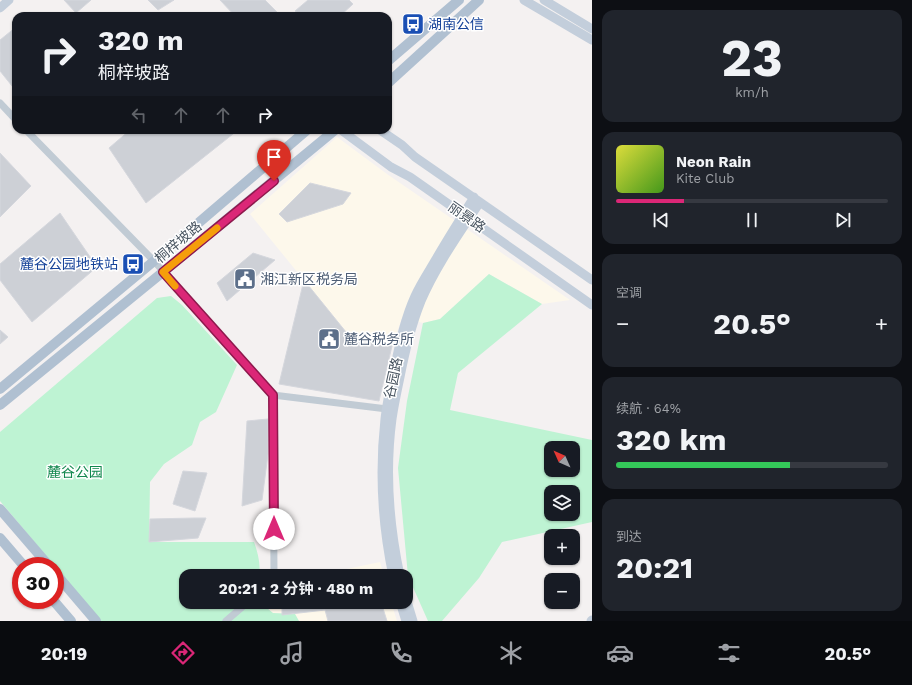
<!DOCTYPE html>
<html lang="zh">
<head>
<meta charset="utf-8">
<style>
	:root { --surface:#171b24; --page:#20242c; --text:#f1f3f6; --muted:#9ea1a6; --line:#363941; --accent:#db2777 }
	body { margin:0; font-family:"Work Sans","Noto Sans SC",sans-serif; background:var(--page); color:var(--text); height:100vh; display:flex; flex-direction:column; font-size:15px; white-space:nowrap }
	* { box-sizing:border-box; margin:0 }
	p { font-size:13px; color:var(--muted) }
	.icon { flex:none; width:22px; height:22px; fill:none; stroke:currentColor; stroke-width:2; stroke-linecap:round; stroke-linejoin:round }
	.map { position:relative; flex:1; overflow:hidden }
	.drawer { display:flex; flex-direction:column; gap:10px; padding:10px; background:#0d0f14; width:320px }
	.drawer>* { flex:none }
	.banner { position:absolute; left:12px; top:12px; width:380px; height:122px; border-radius:12px; box-shadow:0 1px 3px #0004; background:#171b24; color:var(--text); overflow:hidden }
	.needle { width:26px; rotate:315deg }
	.tools { position:absolute; left:544px; top:441px; display:grid; gap:8px }
	.tools a { display:grid; place-items:center; width:36px; height:36px; border-radius:8px; background:var(--surface); box-shadow:0 1px 3px #0004; font-size:20px }
	.speed { position:absolute; left:12px; top:557px; display:flex; gap:8px; font-size:20px; font-weight:700; text-align:center }
	.speed>* { display:grid; place-content:center; width:52px; height:52px; border-radius:50%; background:var(--surface); box-shadow:0 1px 3px #0004; line-height:1 }
	.speed .limit { border:6px solid #d22; background:#fff; color:#111 }
	.pin { position:absolute; display:grid; place-items:center; width:34px; height:34px; color:#fff; margin:-41px -17px; border-radius:50% 50% 50% 0; rotate:-45deg; box-shadow:0 0 4px #0007 }
	.pin .icon { rotate:45deg }
	.me { position:absolute; width:44px; margin:-22px; rotate:0deg; stroke-linejoin:round; filter:drop-shadow(0 0 3px #0008) }
	.turn { display:flex; align-items:center; gap:14px; height:84px; padding:0 20px; font-size:18px }
	.turn .icon { width:52px; height:52px; stroke-width:2.5 }
	.turn b { display:block; font-size:28px; line-height:34px }
	.lanes { display:flex; align-items:center; height:38px; padding:0 20px; background:#0003; justify-content:center; gap:20px; direction:ltr }
	.lanes .off { opacity:.35 }
	.big { font-size:30px; font-weight:700; line-height:1.1 }
	.drawer .widget { flex:1; display:flex; flex-direction:column; justify-content:center; gap:6px; min-width:0; padding:0 14px; border-radius:12px; background:var(--page) }
	.drawer .dial { align-items:center; gap:0 }
	.dial b { font-size:52px; line-height:1 }
	.song { display:flex; align-items:center; gap:12px }
	.cover { width:48px; height:48px; border-radius:6px; background:linear-gradient(135deg,hsl(60 70% 55%),hsl(100 70% 35%)) }
	.played { height:4px; border-radius:2px; background:linear-gradient(90deg,var(--accent) 25%,var(--line) 25%) }
	.keys { display:flex; justify-content:space-around; direction:ltr }
	.heat { display:flex; justify-content:space-between; align-items:center; font-size:22px; direction:ltr }
	.charge { height:6px; border-radius:3px; background:linear-gradient(90deg,#34c759 64%,var(--line) 0) }
	.trip { position:absolute; left:179px; top:569px; width:234px; height:40px; border-radius:12px; background:var(--surface); box-shadow:0 1px 3px #0004; font-weight:700; line-height:40px; text-align:center }
	.tabs { display:flex; height:64px; justify-content:space-around; align-items:center; background:#090b0e; color:var(--muted) }
	.tabs .icon { width:28px; height:28px }
	.tabs .selected { color:var(--accent) }
	.tabs b { font-size:18px; color:var(--text) }
	main { display:flex; flex:1; min-height:0 }
	.map>svg:first-child { display:block }
	.commercial { fill:#fdf8eb }
	.green { fill:#bef3d3; fill-rule:evenodd }
	.building { fill:#cdd0d6; stroke:#d5d7dd }
	.lines { fill:none; stroke-linecap:round; stroke-linejoin:round }
	.street { stroke:#c1cbd4; stroke-width:7 }
	.secondary { stroke:#c3cedb; stroke-width:9 }
	.primary { stroke:#b0c0d1; stroke-width:10 }
	.route-casing { stroke:#8e194d; stroke-width:10 }
	.route { stroke:#db2777; stroke-width:7 }
	.slow { stroke:#f59e0b; stroke-width:7 }
	.labels { text-anchor:middle; dominant-baseline:central; stroke-width:3; stroke-linejoin:round; paint-order:stroke }
	.transit-label { font-size:14px; fill:#164399; stroke:#fff; text-anchor:start }
	.street-label { font-size:14px; fill:#485460; stroke:#fff }
	.service-label { font-size:14px; fill:#4e5e75; stroke:#fff; text-anchor:start }
	.park-label { font-size:14px; fill:#12884e; stroke:#fff }
</style>
</head>
<body>
<main>
<div class="map">
<svg width="592" height="621" viewBox="0 0 592 621">
	<rect width="100%" height="100%" fill="#f4f1f1"/>
	<path class="commercial" d="M337,137L387,174L570,300L542,304L489,274L440,319L423,323L402,318L392,346L346,332L250,214Z
		M380,562L384,576H313Z
		M264,602H391L397,621H299L295,614L273,613L262,604Z"/>
	<path class="green" d="M489,274L542,304L458,373L450,410L592,440V522L502,542L479,578L442,621H428L408,576L398,468L407,401L423,323L440,319ZM551,448H573V470H551ZM551,492H573V514H551Z
		M171,296L182,305L237,365L216,412L200,422L192,445L164,464L150,482L149,542H254C258,553 261,565 259,576H186V602H262V604L273,613L295,614L299,621H101L0,501V432L157,298Z"/>
	<path class="building" d="M64,0H91L76,13Z
		M148,0H174L158,10Z
		M220,0H265L281,16H235Z
		M308,0H349L353,4L340,16H302L295,11Z
		M16,27V91L0,71V40Z
		M130,130H238L146,203L109,148Z
		M0,153L31,186L0,217Z
		M310,183L351,193L343,204L287,222L279,214Z
		M60,213L97,267L32,322L0,280V264Z
		M253,253L275,260L227,301L217,283Z
		M304,280L346,332L392,346L379,401L279,384Z
		M0,330L8,337L0,344Z
		M268,419V454L262,500L242,506L247,421Z
		M183,471L207,473L195,511L173,504Z
		M195,518H206L198,538L149,542L150,519Z
		M282,602H381L387,621H328L325,610L282,615Z"/>
	<g class="lines">
		<path class="street" d="M0,103L16,120
			M26,130L154,261L273,395L274,576
			M273,395L387,409
			M226,621L248,602"/>
		<path class="secondary" d="M524,0L592,40
			M544,0L592,29
			M0,8L9,0
			M341,130L391,167L410,177L592,305
			M380,130L402,145L415,157L592,280
			M393,576C382,524 379,473 385,419C387,401 391,384 395,366C400,342 405,318 415,296C421,283 429,271 436,259C448,238 461,218 474,197
			M400,576C389,524 385,471 392,419C394,405 397,391 400,377C405,351 411,326 421,301C436,266 459,234 480,202
			M406,598L413,621
			M400,602L406,621
			M591,621L592,620"/>
		<path class="primary" d="M388,61L459,0
			M388,83L479,0
			M0,389L154,261L307,130
			M0,405L163,272L335,130
			M0,509L49,566
			M0,538L24,566
			M55,573L96,621
			M53,600L71,621"/>
	</g>
	<g class="lines">
		<g class="route-casing">
			<path id="route" d="M274,529L273,395L163,272L274,181"/>
		</g>
		<use href="#route" class="route"/>
		<path class="slow" d="M175,286L163,272L217,228"/>
	</g>
	<defs>
		<g id="bus-square" transform="scale(1.15)"><rect x="-9" y="-9" width="18" height="18" rx="4" fill="#1a4fb4" stroke="#fff"/><path d="M-5-6H5V4H4V6H2V4H-2V6H-4V4H-5ZM-3.5-4V0h7V-4ZM-3.5 1.2v1.5H-2V1.2ZM2 1.2v1.5H3.5V1.2Z" fill="#fff"/></g>
		<g id="civic-square" transform="scale(1.15)"><rect x="-9" y="-9" width="18" height="18" rx="4" fill="#5c6f8a" stroke="#fff"/><path d="M-.6-6.5H3V-4.5H.6V-3L4-1V1h2V6H-6V1h2V-1L-.6-3ZM-1.2 2.5V6h2.4V2.5Z" fill="#fff"/></g>
	</defs>
	<g fill-rule="evenodd">
		<use href="#bus-square" x="413" y="24"/>
		<use href="#bus-square" x="133" y="264"/>
		<use href="#civic-square" x="245" y="279"/>
		<use href="#civic-square" x="329" y="339"/>
	</g>
	<g class="labels">
		<g class="transit-label">
			<text x="428" y="24">湖南公信</text>
			<text x="118" y="264" text-anchor="end">麓谷公园地铁站</text>
		</g>
		<g class="street-label">
			<text transform="translate(467 217) rotate(35)">丽景路</text>
			<text transform="translate(178 242) rotate(-40)">桐梓坡路</text>
			<text transform="translate(393 378) rotate(-78)">谷园路</text>
		</g>
		<g class="service-label">
			<text x="260" y="279">湘江新区税务局</text>
			<text x="344" y="339">麓谷税务所</text>
		</g>
		<g class="park-label">
			<text x="75" y="472">麓谷公园</text>
		</g>
	</g>
</svg>
<div class="tools">
<a><svg class="needle" viewBox="-14 -14 28 28"><path d="M0-13l5 13h-10z" fill="#e53935"/><path d="M0 13l5-13h-10z" fill="#9ea1a6"/></svg></a>
<a><svg class="icon" aria-label="layers" viewBox="0 0 24 24"><path d="M12 4l9 5-9 5-9-5zM3 14l9 5 9-5"/></svg></a>
<a>+</a>
<a>−</a>
</div>
<div class="speed"><div class="limit">30</div></div>
<div class="pin" style="left:274px;top:181px;background:#d93025"><svg class="icon" aria-label="arrive" viewBox="0 0 24 24"><path d="M6 21V4h12l-3 4 3 4H6"/></svg></div>
<svg class="me" style="left:274px;top:529px" viewBox="-20 -20 40 40"><circle r="19" fill="#fff"/><path d="M0-13L10 11 0 6-10 11z" fill="#db2777"/></svg>
<div class="trip">20:21 · 2 分钟 · 480 m</div>
<div class="banner">
<div class="turn"><svg class="icon" aria-label="right" viewBox="0 0 24 24"><path d="M7 20v-9h11M14 6l5 5-5 5"/></svg><div><b>320 m</b>桐梓坡路</div></div>
<div class="lanes"><svg class="icon off" aria-label="left" viewBox="0 0 24 24"><path d="M17 20v-9H6M10 6l-5 5 5 5"/></svg><svg class="icon off" aria-label="ahead" viewBox="0 0 24 24"><path d="M12 20V5M6 11l6-6 6 6"/></svg><svg class="icon off" aria-label="ahead" viewBox="0 0 24 24"><path d="M12 20V5M6 11l6-6 6 6"/></svg><svg class="icon" aria-label="right" viewBox="0 0 24 24"><path d="M7 20v-9h11M14 6l5 5-5 5"/></svg></div>
</div>
</div>
<section class="drawer">
<div class="widget dial"><b>23</b><p>km/h</p></div>
<div class="widget">
<div class="song"><i class="cover"></i><div><b>Neon Rain</b><p>Kite Club</p></div></div>
<div class="played"></div>
<div class="keys"><svg class="icon" aria-label="previous" viewBox="0 0 24 24"><path d="M18 5L8 12l10 7zM5 5v14"/></svg><svg class="icon" aria-label="pause" viewBox="0 0 24 24"><path d="M8 5v14M16 5v14"/></svg><svg class="icon" aria-label="next" viewBox="0 0 24 24"><path d="M6 5l10 7-10 7zM19 5v14"/></svg></div>
</div>
<div class="widget"><p>空调</p>
<div class="heat"><a>−</a><b class="big">20.5°</b><a>+</a></div>
</div>
<div class="widget"><p>续航 · 64%</p><b class="big">320 km</b><div class="charge"></div></div>
<div class="widget"><p>到达</p><b class="big">20:21</b></div>
</section>
</main>
<nav class="tabs">
<b>20:19</b>
<svg class="icon selected" aria-label="directions" viewBox="0 0 24 24"><path d="M12 3l9 9-9 9-9-9zM9 14v-3h6M13 9l2 2-2 2"/></svg>
<svg class="icon" aria-label="music" viewBox="0 0 24 24"><path d="M9 18V5l10-2v13"/><circle cx="6" cy="18" r="3"/><circle cx="16" cy="16" r="3"/></svg>
<svg class="icon" aria-label="phone" viewBox="0 0 24 24"><path d="M5 4h4l2 5-3 2q2 4 5 5l2-3 5 2v4C11 20 4 13 5 4z"/></svg>
<svg class="icon" aria-label="climate" viewBox="0 0 24 24"><path d="M12 3v18M4 7l16 10M4 17L20 7"/></svg>
<svg class="icon" aria-label="car" viewBox="0 0 24 24"><path d="M5 17H2v-5l4-1 3-4h7l3 4 3 1v5h-3M9 17h6M6 11h13"/><circle cx="7" cy="17" r="2"/><circle cx="17" cy="17" r="2"/></svg>
<svg class="icon" aria-label="filters" viewBox="0 0 24 24"><path d="M4 7h16M4 17h16"/><circle cx="9" cy="7" r="2"/><circle cx="15" cy="17" r="2"/></svg>
<b>20.5°</b>
</nav>
</body>
</html>
